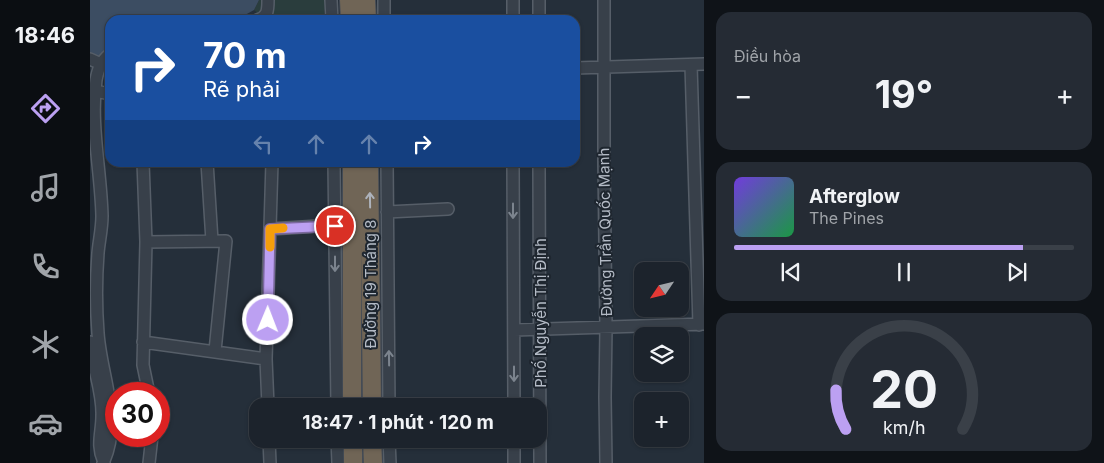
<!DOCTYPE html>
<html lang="vi">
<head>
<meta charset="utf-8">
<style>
	:root { --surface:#1c232c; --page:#252b34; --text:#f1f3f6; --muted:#a0a4a9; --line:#3a4048; --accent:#bca0f2 }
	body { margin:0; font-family:Inter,sans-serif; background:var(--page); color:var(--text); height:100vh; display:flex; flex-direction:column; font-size:19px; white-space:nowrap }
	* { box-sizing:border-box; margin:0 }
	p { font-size:16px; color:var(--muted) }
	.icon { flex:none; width:28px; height:28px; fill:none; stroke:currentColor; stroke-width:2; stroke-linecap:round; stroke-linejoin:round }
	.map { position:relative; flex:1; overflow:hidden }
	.sheet { display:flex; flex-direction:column; gap:12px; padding:12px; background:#0f1318; width:400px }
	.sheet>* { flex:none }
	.guide { position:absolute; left:15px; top:15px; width:475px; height:152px; border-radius:15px; box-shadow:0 1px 4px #0004,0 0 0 1px var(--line); background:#1a4fa0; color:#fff; overflow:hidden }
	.needle { width:32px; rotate:235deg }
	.controls { position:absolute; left:544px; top:262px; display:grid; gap:10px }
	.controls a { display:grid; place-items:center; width:55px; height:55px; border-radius:10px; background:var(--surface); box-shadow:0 1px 4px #0004,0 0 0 1px var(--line); font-size:25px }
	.speed { position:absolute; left:15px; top:382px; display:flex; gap:10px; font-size:25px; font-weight:700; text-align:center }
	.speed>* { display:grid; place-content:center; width:65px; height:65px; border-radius:50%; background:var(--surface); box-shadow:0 1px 4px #0004,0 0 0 1px var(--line); line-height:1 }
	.speed .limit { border:8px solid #d22; background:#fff; color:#111 }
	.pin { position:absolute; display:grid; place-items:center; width:42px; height:42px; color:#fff; margin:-21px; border:2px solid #fff; border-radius:50%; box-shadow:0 1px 5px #0007 }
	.me { position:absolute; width:55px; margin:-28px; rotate:1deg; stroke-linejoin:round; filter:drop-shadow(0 0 4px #0008) }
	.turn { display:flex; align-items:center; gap:18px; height:105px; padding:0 15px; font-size:22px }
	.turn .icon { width:65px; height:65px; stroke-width:2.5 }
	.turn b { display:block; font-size:35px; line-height:42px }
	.lanes { display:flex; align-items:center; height:48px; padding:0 15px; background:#0003; justify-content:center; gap:25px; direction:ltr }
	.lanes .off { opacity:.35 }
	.big { font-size:38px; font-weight:700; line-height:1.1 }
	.sheet .card { flex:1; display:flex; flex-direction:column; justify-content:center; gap:8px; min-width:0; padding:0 18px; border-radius:15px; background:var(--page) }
	.sheet .dial { align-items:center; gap:0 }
	.dial svg { height:130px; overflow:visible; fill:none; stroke:var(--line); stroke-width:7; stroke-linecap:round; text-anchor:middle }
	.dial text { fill:var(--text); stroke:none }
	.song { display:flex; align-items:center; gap:15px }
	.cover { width:60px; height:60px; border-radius:8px; background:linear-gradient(135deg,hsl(260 70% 55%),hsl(140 70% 35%)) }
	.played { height:5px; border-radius:2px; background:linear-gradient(90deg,var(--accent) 85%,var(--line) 85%) }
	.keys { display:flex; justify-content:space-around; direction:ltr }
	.heat { display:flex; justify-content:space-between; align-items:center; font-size:28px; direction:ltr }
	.trip { position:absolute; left:159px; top:398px; width:298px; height:50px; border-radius:15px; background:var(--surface); box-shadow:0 1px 4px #0004,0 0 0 1px var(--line); font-weight:700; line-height:50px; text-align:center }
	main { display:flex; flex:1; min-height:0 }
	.menu { display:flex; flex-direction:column; width:90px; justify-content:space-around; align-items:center; background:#0b0e12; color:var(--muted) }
	.menu .icon { width:35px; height:35px }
	.menu .active { color:var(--accent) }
	.menu b { font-size:22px; color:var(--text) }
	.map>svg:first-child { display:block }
	.green { fill:#2a3d3d }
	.water { fill:#3c4d62 }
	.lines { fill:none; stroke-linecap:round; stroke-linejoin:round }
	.minor-casing { stroke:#565e68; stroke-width:14 }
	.highway-casing { stroke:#444b55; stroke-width:20 }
	.minor { stroke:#38404a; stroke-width:11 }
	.highway { stroke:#706556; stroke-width:18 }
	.oneway { stroke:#adb2bb }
	.oneway2 { stroke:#7c848e }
	.route-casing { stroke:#7a689d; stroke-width:12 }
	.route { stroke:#bca0f2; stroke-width:9 }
	.slow { stroke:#f59e0b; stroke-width:9 }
	.labels { text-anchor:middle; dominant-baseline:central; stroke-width:4; stroke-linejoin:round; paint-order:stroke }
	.street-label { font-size:15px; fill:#b4bbc6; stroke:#1e262f }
</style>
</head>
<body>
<main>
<nav class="menu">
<b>18:46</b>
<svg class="icon active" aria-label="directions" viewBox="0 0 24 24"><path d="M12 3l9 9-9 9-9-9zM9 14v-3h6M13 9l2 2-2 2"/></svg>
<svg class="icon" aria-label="music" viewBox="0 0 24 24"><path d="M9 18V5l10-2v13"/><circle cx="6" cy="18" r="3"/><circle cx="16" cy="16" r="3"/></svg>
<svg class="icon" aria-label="phone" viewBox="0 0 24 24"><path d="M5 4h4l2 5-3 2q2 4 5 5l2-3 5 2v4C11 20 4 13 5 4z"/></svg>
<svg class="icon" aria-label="climate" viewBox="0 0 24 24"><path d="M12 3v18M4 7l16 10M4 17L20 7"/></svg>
<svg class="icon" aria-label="car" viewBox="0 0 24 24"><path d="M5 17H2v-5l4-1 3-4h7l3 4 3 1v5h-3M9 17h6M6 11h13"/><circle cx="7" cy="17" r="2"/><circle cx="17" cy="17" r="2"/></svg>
</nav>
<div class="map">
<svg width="614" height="463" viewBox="0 0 614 463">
	<rect width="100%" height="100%" fill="#252f3a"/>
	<path class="green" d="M169,0H235L234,20H176L164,10Z"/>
	<path class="water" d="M0,0H169L164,10L155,15L146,16L94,20H20V50L12,59L0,56Z"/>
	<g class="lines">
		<g class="minor-casing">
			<path id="minor" d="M241,0L242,20
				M294,0V20
				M514,0V160L516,328L515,397L516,463
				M167,20C178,17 178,10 178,0
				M423,20V0
				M449,20V0
				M0,59L11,64H18
				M601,65L609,325
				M485,68L614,64
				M5,91L20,94
				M53,162L56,242L53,365L59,394
				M117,162L122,241
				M244,162L247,406
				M297,162L299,406
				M423,162L424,406
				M449,162L450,463
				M297,212L358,209
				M180,229L245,225
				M56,242L136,241L125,351
				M424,330L614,324
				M0,342C2,367 13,390 12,416C12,433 6,445 14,462
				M53,342L176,359
				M178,406L176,359L182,162
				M179,439L180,463
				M247,439L248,463
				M299,439L300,463
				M13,463C33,420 11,377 8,333C6,307 6,279 8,253C9,241 12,229 12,216C11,171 0,125 6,80C8,69 11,61 20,54
				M59,463L62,436
				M424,463V439"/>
		</g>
		<g class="highway-casing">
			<path id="highway" d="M259,0L260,20
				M276,0L277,20
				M262,162V406
				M279,162L282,406
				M263,439V463
				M282,439L283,463"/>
		</g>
		<use href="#minor" class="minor"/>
		<use href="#highway" class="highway"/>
	</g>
	<defs><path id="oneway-shaft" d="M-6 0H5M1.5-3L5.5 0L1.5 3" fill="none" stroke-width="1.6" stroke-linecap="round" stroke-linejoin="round" transform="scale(1.25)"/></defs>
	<use class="oneway" href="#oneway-shaft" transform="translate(280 200) rotate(-91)"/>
	<g class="oneway2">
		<use href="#oneway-shaft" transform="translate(423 211) rotate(90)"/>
		<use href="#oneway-shaft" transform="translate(245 264) rotate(90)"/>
		<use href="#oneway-shaft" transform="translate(299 358) rotate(-91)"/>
		<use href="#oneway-shaft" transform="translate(424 374) rotate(90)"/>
	</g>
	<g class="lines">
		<g class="route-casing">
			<path id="route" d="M178,320L180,229L245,226"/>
		</g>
		<use href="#route" class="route"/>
		<path class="slow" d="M180,247V229L193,228"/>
	</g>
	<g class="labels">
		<g class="street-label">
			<text transform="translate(515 232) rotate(-91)">Đường Trần Quốc Mạnh</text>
			<text transform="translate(280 284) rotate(-90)">Đường 19 Tháng 8</text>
			<text transform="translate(450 313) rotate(-90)">Phố Nguyễn Thị Định</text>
		</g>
	</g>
</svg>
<div class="controls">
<a><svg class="needle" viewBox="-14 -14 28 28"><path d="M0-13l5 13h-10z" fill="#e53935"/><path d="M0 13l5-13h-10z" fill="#a0a4a9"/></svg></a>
<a><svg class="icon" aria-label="layers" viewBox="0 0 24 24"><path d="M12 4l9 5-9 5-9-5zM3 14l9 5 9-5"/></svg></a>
<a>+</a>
</div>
<div class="speed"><div class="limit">30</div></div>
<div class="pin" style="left:245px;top:226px;background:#d93025"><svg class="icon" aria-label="arrive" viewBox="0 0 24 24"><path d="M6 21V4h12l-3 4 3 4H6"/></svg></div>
<svg class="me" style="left:178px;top:320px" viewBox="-20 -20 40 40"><circle r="17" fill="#bca0f2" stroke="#fff" stroke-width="3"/><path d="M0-11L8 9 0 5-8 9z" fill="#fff"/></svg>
<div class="trip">18:47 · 1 phút · 120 m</div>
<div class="guide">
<div class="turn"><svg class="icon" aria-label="right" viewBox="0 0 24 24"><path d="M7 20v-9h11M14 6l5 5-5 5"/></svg><div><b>70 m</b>Rẽ phải</div></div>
<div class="lanes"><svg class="icon off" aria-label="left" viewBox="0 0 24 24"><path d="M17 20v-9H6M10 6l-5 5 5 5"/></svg><svg class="icon off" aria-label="ahead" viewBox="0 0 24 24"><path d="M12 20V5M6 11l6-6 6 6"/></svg><svg class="icon off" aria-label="ahead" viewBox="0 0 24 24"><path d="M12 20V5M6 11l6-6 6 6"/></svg><svg class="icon" aria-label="right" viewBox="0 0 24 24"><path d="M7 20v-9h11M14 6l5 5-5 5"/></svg></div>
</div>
</div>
<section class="sheet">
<div class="card"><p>Điều hòa</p>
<div class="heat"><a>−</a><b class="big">19°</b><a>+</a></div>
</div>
<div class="card">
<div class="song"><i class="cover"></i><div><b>Afterglow</b><p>The Pines</p></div></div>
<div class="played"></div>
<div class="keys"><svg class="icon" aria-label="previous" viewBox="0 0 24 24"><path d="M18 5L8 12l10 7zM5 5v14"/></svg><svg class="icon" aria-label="pause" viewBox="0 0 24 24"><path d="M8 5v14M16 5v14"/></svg><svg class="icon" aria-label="next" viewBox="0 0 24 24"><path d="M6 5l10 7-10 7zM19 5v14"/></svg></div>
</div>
<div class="card dial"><svg viewBox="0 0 100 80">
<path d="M14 69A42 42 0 1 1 86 69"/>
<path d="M14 69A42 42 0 0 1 8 45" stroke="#bca0f2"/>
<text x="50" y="56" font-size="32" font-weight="700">20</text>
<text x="50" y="72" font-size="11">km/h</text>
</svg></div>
</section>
</main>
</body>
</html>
